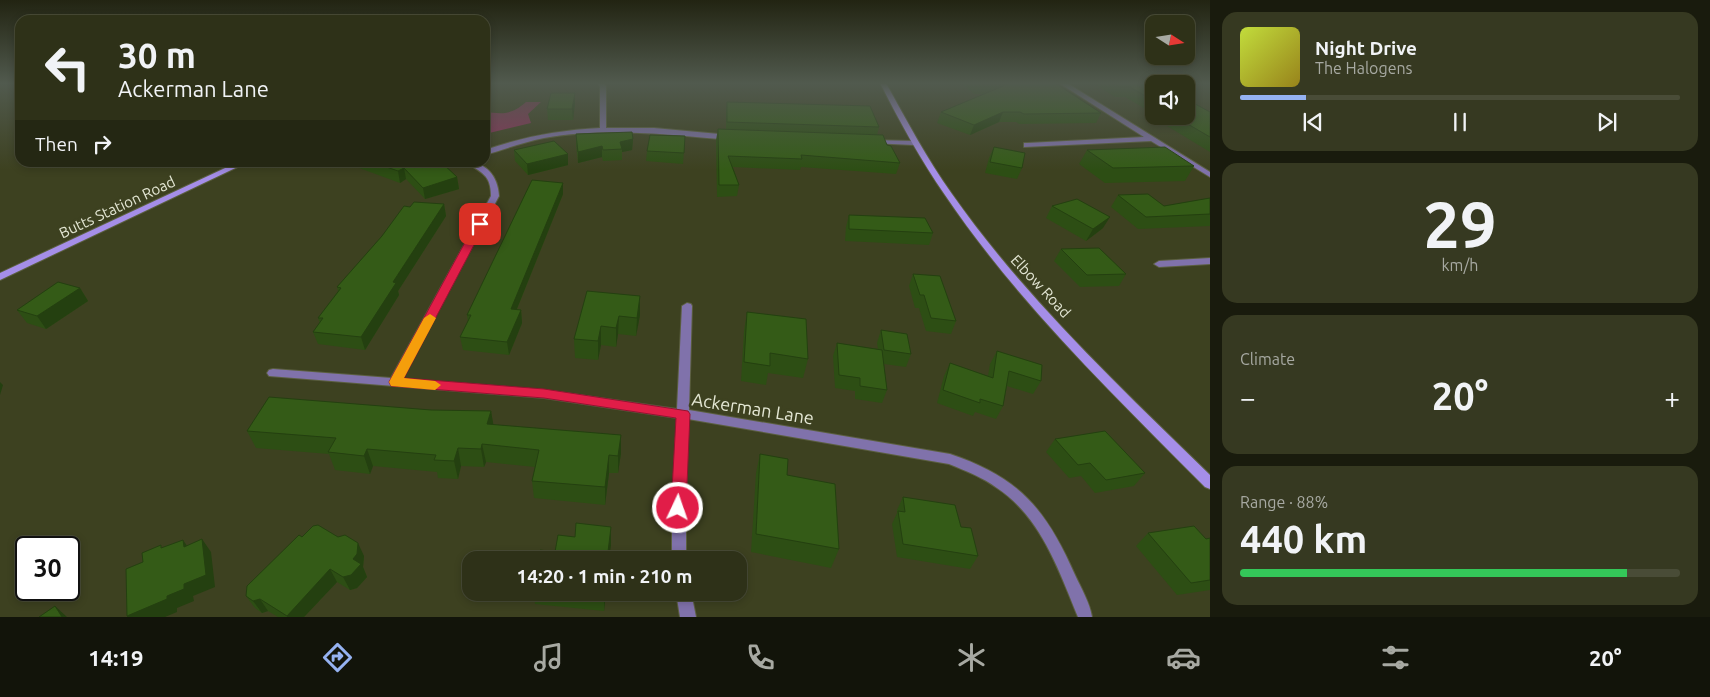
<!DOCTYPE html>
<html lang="en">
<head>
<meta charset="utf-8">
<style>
	:root { --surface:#2e3118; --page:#363921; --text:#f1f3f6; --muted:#a7a9a2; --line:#494c37; --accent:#95b2f1 }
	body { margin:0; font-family:Ubuntu,sans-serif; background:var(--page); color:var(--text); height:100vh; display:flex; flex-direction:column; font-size:19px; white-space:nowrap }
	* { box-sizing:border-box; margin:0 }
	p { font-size:16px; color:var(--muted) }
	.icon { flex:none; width:28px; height:28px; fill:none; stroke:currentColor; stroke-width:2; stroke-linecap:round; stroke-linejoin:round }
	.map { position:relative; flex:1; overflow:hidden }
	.panel { display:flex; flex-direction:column; gap:12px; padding:12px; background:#191b0d; width:500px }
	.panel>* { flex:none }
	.banner { position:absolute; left:15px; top:15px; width:475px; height:152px; border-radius:15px; box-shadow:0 2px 8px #0003,0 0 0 1px var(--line); background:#2e3118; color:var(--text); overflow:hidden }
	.needle { width:32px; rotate:102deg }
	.buttons { position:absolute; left:1145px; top:15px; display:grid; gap:10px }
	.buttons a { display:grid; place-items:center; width:50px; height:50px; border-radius:10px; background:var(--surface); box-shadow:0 2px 8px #0003,0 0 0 1px var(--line); font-size:25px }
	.speed { position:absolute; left:15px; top:536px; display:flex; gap:10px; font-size:25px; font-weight:700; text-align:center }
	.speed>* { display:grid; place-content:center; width:65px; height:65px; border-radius:50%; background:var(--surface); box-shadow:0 2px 8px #0003,0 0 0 1px var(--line); line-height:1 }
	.speed .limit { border:2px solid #111; border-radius:8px; background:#fff; color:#111 }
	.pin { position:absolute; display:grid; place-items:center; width:42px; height:42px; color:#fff; margin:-21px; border-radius:10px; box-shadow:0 2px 8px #0006 }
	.me { position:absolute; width:55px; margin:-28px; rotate:3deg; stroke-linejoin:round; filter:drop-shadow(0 0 4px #0008) }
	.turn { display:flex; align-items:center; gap:18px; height:105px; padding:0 20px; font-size:22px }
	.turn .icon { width:65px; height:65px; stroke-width:2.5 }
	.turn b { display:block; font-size:35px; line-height:42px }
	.then { display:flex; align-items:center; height:48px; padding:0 20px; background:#0003; gap:10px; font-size:19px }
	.big { font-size:38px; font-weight:700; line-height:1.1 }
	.panel .widget { flex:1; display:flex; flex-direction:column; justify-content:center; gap:8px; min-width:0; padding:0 18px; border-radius:15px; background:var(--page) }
	.panel .dial { align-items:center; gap:0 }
	.dial b { font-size:65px; line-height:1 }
	.song { display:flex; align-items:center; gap:15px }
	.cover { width:60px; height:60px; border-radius:8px; background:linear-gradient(135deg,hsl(70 70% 55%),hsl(50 70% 35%)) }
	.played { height:5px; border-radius:2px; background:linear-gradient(90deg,var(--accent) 15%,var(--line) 15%) }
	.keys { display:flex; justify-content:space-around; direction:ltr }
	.heat { display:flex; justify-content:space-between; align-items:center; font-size:28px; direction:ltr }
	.charge { height:8px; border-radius:4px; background:linear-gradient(90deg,#34c759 88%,var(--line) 0) }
	.trip { position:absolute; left:462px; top:551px; width:285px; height:50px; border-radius:15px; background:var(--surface); box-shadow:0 2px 8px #0003,0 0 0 1px var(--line); font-weight:700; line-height:50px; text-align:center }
	.tab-bar { display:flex; height:80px; justify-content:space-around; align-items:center; background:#12140a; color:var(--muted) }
	.tab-bar .icon { width:35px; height:35px }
	.tab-bar .selected { color:var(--accent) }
	.tab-bar b { font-size:22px; color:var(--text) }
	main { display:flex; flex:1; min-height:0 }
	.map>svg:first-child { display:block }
	.water { fill:#8c305b }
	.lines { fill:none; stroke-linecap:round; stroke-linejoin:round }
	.street-casing { stroke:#5b5f40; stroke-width:2 }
	.secondary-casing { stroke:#5b5f40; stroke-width:2 }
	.street { fill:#8072ab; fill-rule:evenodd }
	.secondary { fill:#a58ee8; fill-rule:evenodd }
	.wall { fill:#2d4e14 }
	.shaded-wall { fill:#244010 }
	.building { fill:#345b17; stroke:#244010 }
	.route { fill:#e11d48; stroke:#92132f }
	.slow { fill:#f59e0b }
	.labels { text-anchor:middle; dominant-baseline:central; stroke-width:5; stroke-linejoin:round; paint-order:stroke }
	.street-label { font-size:15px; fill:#e4e7d4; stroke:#3d4120 }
	.near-street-label { font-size:18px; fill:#e4e7d4; stroke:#3d4120 }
</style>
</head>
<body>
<main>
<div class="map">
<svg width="1210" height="617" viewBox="0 0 1210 617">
	<rect width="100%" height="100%" fill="#3d4120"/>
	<path class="water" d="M526,102H541L528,114L531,123L485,134V112C504,114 511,115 526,102Z"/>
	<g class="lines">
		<g class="street-casing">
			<path id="street" d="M597,83H604L606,86V128H654L730,135L733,137L730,139H721C660,134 605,127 544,138C524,142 505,149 485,155V150C522,137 560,130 600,128V86Z
				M1059,83H1067L1210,172V177L1151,141L1024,147V143H1027L1144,137Z
				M872,140L914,141L918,143L914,145L870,143V141Z
				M466,162C486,162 498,176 499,196L402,379L544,390L677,409L682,306L687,303L691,304L692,306L689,410L950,454C1019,477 1046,509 1075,575C1081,588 1090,603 1092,617H1078C1059,571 1041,517 997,488C982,477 966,471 949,464L688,419L686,508V560H672V508L677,418L544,398L269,376L267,373L269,370L273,369L391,378L491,196C491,174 481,173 466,162Z
				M1210,258V264L1159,267L1154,264L1159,261Z
				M676,592H691L696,617H680Z"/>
		</g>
		<g class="secondary-casing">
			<path id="secondary" d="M880,83H886C907,121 927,159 952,194C1025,298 1119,386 1210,475V489L1205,487C1114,395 1018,303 945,195C920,159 900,122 880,83Z
				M238,162H248L0,280V273Z"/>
		</g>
		<use href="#street" class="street"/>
		<use href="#secondary" class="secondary"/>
	</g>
	<path class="wall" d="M961,83H1055L1101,113L1096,123L1019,124L1016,122H999L970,135L937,123L941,112L984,94H974Z
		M1093,83H1157L1154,84V114L1125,97H1115Z
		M727,102L879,127L877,135L887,145L900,163L896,174L801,167L800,170L733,167L739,185L737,196L717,197L716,140L718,129L726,130V112Z
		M575,103L573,120H548L547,109Z
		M1210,112V152L1167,126L1168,123L1157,116H1186Z
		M576,134L633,139L632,150L622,152V160L603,161L602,157L578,163L576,145Z
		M685,136L683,164L646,161L647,151Z
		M994,147L1022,168L1017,179L985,173L989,158Z
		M514,150L568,165L528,175L515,161Z
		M1087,150L1194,166L1185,181L1105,183L1079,164Z
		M343,162H441L457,177L459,189L425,199L406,179L400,183Z
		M563,194L517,309L521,310L522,323L509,355L463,350L460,337L468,322L467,315Z
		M1118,195L1164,206L1210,198V226L1138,229L1111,207Z
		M444,204L446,216L398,291L399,295L365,350L318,344L313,332L320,323L318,318L338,291L337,287L410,207Z
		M1052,206L1103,228L1086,241L1046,218Z
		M849,215L933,233L929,245L845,241L846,227Z
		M1061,249L1126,274L1119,286L1080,287L1054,261Z
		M913,274L956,321L951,334L926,331L919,308H915L909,286Z
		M80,288L88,301L46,329L27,323L17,310Z
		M640,296V315L636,336L618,334L616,347L601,345L598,360L575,358L574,339Z
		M747,312L808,359L803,378L768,373L766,385L741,381L744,331Z
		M881,330L911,354L906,367L884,364L887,390L882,403L855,399V391L835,388L833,356L837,343L878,349L877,343Z
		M997,351L1041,381L1033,394L1007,386L1003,406L996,419L975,412L973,416L937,403L944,376L950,363L988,376L990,364Z
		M431,410L491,411L493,425L621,435V453L618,473H609L605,505L534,498L532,481L535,467L486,462L484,467L461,466L458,479L438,478L437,472L373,466L370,474L335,470L329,454L256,448L247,431Z
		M1055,439L1145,473L1134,486L1095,493L1081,476L1069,478L1046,452Z
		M760,454L787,475L839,549L831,568L751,552L756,473Z
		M903,497L961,527L978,556L970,569L897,557L892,524L897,513V510Z
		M1148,533L1206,539L1210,538V590L1177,595L1136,546Z
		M302,537H338L364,556L363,567L367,577L357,588L350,590L337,582L304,617H278L268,611L262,613L255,608L246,596Z
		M534,592H606L604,611L535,604Z"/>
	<path class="shaded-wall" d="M575,93V103L573,120L572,109Z
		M1003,112L999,122L970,135L974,125Z
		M633,139L632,150L622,152V149L620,142Z
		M602,146V157L578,163V152Z
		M568,154V165L528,175L527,164Z
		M404,168L406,179L400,183L398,171Z
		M457,177L459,189L425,199L423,188Z
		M563,183V194L512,321L511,309Z
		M444,204L446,216L398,291L399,295L365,350L361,337L393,282Z
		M1110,217L1103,228L1086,241L1093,229Z
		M80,288L88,301L46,329L37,316Z
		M640,296V315L636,336L637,318Z
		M521,310L522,323L509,355L507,342Z
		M619,316L618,334L616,347V328Z
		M601,326V345L598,360V341Z
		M0,382L3,385L0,395Z
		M491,411L494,428L487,424Z
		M621,435V453L618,473V456Z
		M482,444L486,462L484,467L481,449Z
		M458,448L461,466L458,479L454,461Z
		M367,449L373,466L370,474L364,456Z
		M609,455V473L605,505V487Z
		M611,527V545L609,560H607Z
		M202,539L211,552L215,587L193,596L194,601L177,608V612L165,617H127V616L167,596L184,584Z
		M183,540L192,553L184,547Z
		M358,543L364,556L363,567L367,577L357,588L350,590L343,577L353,559Z
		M330,569L337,582L304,617H287V616Z
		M604,592H606L604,611Z
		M260,599L268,611L262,613L253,601Z
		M55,606L67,617H62Z"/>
	<path class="building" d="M977,83H1055L1101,113L1024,114L1020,112H1003L974,125L941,112L1008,84L978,85Z
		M1113,83H1157L1158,84H1154V101L1130,87H1120Z
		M551,93H575L572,109H547Z
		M1186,99L1210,112V137L1174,116H1186Z
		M727,102L870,106L879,127L727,122Z
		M718,129L883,135L887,145L891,146L900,163L801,155L802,159L728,156L739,185H719Z
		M632,132L633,139L620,142L622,149L603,150L602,146L578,152L576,134Z
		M650,135L685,136L684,153L647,151Z
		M554,141L568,154L527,164L514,150Z
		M994,147L1025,153L1022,168L990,162Z
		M1165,147L1194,166L1113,168L1087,150Z
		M372,162H441L457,177L423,188L404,168L398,171Z
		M532,180L563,183L511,309L521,310L507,342L460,337L471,315H467Z
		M1148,194L1164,206L1210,198V214L1146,217L1118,195Z
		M1077,199L1110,217L1093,229L1052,206Z
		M414,202L444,204L393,282L396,283L361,337L313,332L323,318H318L341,288L337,287L382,236L404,206L410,207Z
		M849,215L925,218L933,233L849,229Z
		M1099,248L1126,274L1087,275L1061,249Z
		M913,274L940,276L956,321L931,318L924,295H920Z
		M58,282L80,288L37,316L17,310Z
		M587,291L640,296L637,318L619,316L616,328L601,326L598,341L574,339Z
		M747,312L806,319L808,359L770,353V366L744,362Z
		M881,330L907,334L911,354L884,350Z
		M837,343L882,350L887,390L860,386V378L839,375Z
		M997,351L1042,365L1041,381L1009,371L1003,406L980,399V403L943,390L950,363L993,378Z
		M269,397L431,410L491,411L487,424L621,435L618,456L609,455L605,487L532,481L539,450L482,444L481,449L458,448L454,461L434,460L436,455L367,449L364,456L328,452L336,438L247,431Z
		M1105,431L1145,473L1106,480L1090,463L1078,465L1055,439Z
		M760,454L788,459L787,475L835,484L839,549L756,534Z
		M903,497L955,505L961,527L971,528L978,556L903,544L898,511L905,512Z
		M576,523L611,527L607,560H538L540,550L555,552L558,535L575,537Z
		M318,525L338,537L345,535L358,543L357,554L353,559L361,564L351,575L343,577L330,569L287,616L260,599L253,601L246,596L247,586L299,535L302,537L313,526Z
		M1194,526L1206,539L1210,538V580L1191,583L1148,533Z
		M202,539L206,575L184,584V589L167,596V599L127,616L126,569L143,562L142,553L161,545V548L183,540L184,547Z
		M55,606L62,617H39Z"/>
	<linearGradient id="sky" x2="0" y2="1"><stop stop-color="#222412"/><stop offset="0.49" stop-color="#515a4e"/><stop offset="1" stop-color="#515a4e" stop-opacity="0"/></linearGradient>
	<rect width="1210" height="170" fill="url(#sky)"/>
	<path class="route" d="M480,221L485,224L404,378L544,389L688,411L690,414L686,508L684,512L678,514L673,512L671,508L676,418L544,398L391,386L389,382L475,224Z"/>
	<path class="slow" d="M430,314L436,318L404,378L435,381L441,385L435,390L391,386L389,382L424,318Z"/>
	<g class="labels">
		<g class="street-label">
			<text transform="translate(117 207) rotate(-25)">Butts Station Road</text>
			<text transform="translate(1041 286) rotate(47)">Elbow Road</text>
		</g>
		<g class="near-street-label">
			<text transform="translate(753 408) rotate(9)">Ackerman Lane</text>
		</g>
	</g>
</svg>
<div class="buttons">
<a><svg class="needle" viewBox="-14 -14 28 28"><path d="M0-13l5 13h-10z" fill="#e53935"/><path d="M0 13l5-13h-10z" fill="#a7a9a2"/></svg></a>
<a><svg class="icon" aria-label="sound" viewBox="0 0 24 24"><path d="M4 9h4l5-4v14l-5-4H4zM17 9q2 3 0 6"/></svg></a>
</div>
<div class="speed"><div class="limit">30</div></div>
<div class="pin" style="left:480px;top:224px;background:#d93025"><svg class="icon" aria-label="arrive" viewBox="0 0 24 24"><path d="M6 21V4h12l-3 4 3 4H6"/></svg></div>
<svg class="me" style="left:678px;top:508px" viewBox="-20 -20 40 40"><circle r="17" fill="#e11d48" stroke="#fff" stroke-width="3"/><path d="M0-11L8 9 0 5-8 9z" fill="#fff"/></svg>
<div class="trip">14:20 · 1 min · 210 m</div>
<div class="banner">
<div class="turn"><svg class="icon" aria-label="left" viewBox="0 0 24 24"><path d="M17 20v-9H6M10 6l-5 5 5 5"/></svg><div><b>30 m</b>Ackerman Lane</div></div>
<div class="then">Then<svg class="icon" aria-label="right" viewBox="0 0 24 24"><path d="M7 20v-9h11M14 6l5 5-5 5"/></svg></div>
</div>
</div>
<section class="panel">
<div class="widget">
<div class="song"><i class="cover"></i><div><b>Night Drive</b><p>The Halogens</p></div></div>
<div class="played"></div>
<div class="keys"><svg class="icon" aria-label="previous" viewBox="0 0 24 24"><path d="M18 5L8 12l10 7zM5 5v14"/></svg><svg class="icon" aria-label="pause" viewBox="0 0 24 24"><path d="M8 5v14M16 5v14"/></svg><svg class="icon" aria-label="next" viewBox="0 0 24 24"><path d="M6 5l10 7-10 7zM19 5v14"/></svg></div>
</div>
<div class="widget dial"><b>29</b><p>km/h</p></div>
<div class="widget"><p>Climate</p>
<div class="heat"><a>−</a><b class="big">20°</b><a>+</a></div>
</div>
<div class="widget"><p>Range · 88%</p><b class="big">440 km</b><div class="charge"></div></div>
</section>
</main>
<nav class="tab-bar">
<b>14:19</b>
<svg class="icon selected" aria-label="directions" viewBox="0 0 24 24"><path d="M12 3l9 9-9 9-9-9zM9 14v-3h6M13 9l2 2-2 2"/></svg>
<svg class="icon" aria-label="music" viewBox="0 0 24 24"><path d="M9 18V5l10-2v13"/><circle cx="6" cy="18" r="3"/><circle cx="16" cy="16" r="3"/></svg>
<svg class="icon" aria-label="phone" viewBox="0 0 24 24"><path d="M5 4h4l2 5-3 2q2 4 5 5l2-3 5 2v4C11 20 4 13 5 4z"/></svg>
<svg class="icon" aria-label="climate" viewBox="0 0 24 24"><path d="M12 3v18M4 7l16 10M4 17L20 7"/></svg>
<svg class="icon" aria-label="car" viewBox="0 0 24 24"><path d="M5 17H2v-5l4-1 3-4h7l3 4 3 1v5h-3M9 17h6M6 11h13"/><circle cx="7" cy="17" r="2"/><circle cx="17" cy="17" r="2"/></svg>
<svg class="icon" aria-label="filters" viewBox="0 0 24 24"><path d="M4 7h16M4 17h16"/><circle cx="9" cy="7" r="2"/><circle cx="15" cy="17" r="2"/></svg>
<b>20°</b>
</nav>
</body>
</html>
